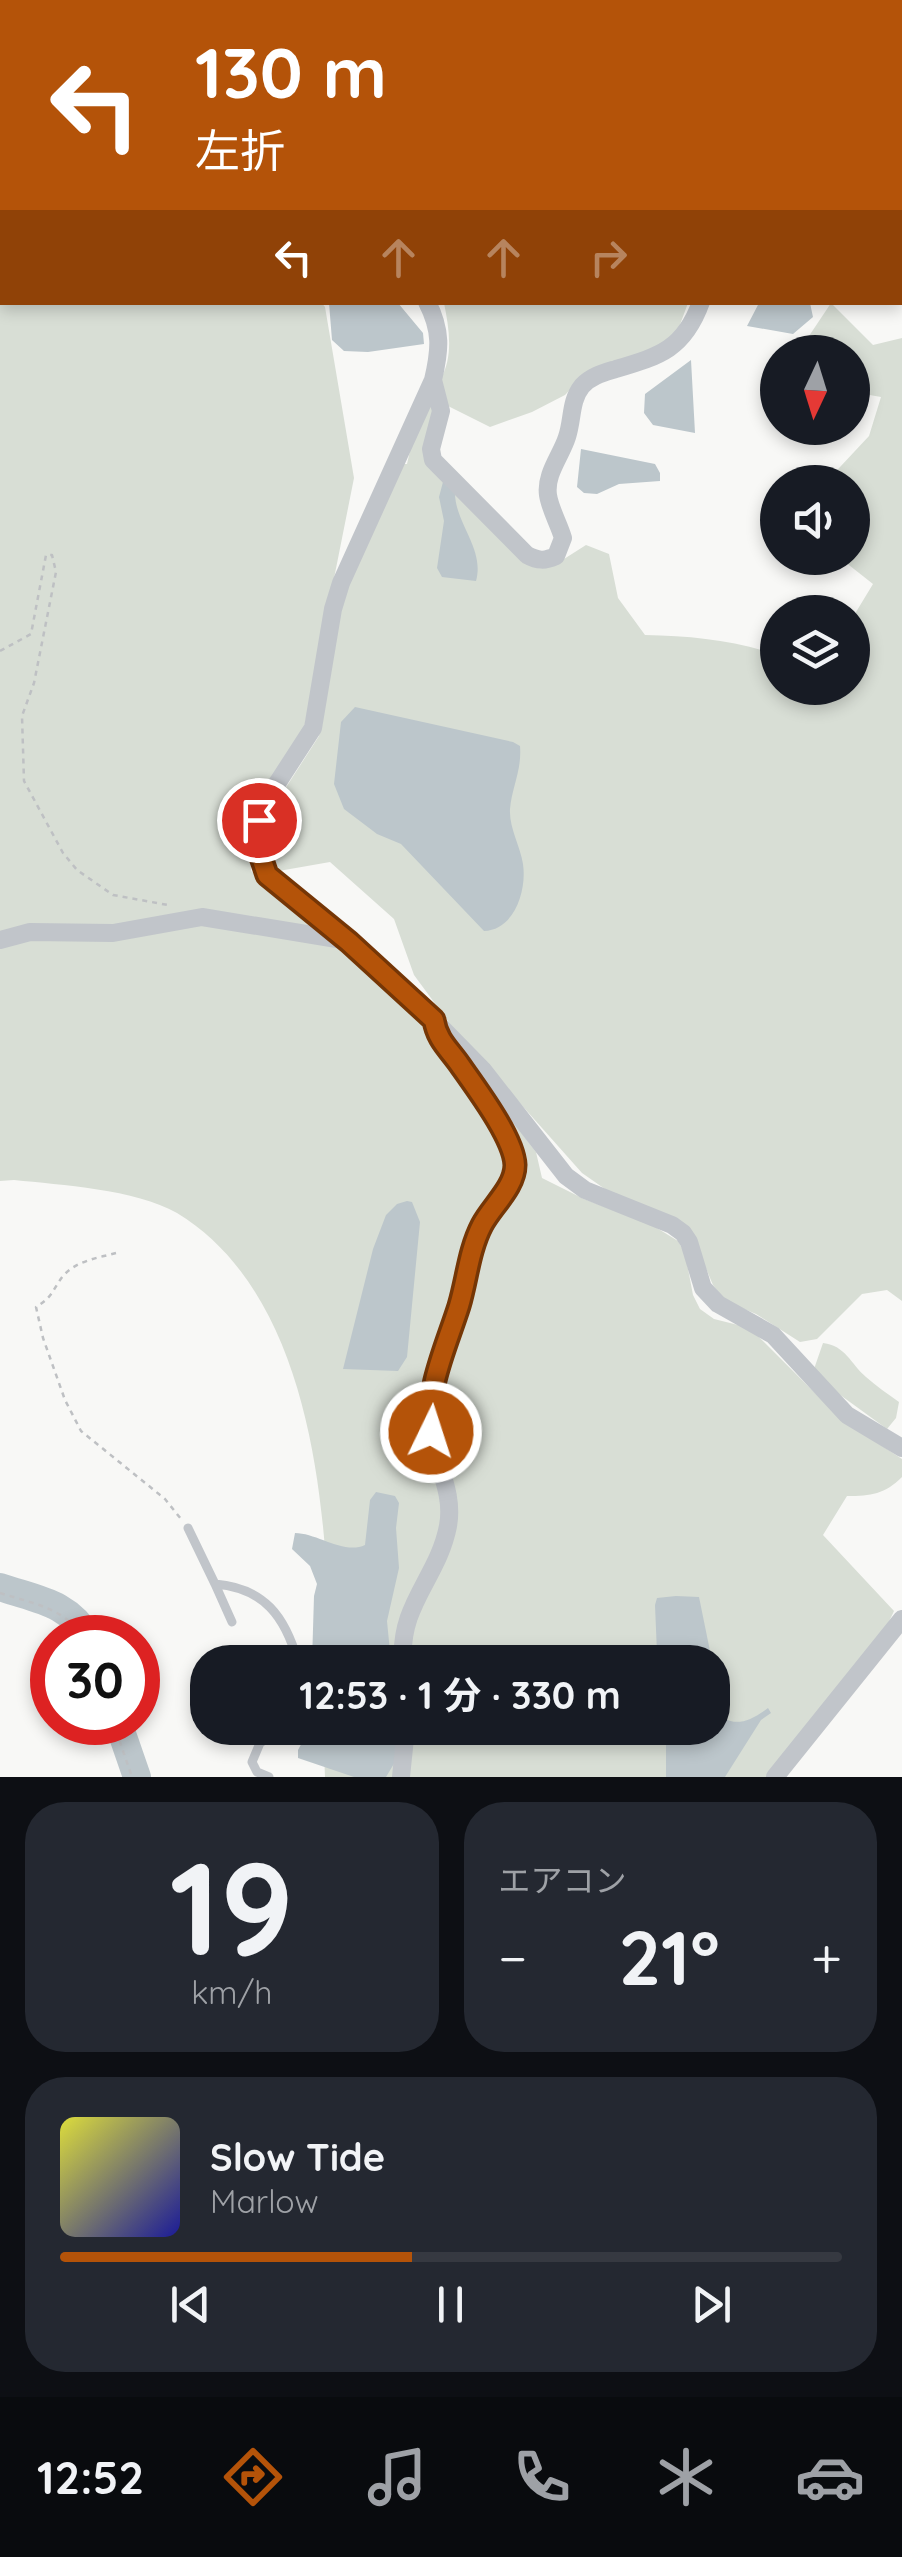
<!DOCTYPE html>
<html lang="ja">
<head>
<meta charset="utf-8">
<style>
	:root { --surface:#171b24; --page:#242831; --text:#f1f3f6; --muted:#9ea1a6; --line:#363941; --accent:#b45309 }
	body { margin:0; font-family:Quicksand,"Noto Sans JP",sans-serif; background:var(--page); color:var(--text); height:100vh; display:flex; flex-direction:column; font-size:38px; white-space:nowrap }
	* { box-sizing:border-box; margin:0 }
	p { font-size:32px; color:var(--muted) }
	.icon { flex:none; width:55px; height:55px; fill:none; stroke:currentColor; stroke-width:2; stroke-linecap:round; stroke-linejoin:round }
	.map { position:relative; height:1777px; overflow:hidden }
	.panel { display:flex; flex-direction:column; gap:25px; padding:25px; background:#0d0f14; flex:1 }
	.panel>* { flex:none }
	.hud { position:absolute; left:0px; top:0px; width:902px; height:305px; box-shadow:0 5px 15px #0003; background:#b45309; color:#fff; overflow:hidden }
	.needle { width:65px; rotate:184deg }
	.fabs { position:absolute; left:760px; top:335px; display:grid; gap:20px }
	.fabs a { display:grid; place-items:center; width:110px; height:110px; border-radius:50%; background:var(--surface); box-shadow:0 5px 15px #0003; font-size:50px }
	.speed { position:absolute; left:30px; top:1615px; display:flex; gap:20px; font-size:50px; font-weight:700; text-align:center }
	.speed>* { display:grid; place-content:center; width:130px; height:130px; border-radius:50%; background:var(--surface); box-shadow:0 5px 15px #0003; line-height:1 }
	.speed .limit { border:15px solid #d22; background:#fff; color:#111 }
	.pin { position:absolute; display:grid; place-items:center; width:85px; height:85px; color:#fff; margin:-42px; border:5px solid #fff; border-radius:50%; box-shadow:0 2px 10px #0007 }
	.me { position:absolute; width:110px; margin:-55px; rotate:4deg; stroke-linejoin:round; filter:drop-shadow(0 0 8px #0008) }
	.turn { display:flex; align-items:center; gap:35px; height:210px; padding:0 30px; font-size:45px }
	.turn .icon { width:130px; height:130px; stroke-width:2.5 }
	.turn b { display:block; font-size:70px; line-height:85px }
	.lanes { display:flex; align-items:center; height:95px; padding:0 30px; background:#0003; justify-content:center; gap:50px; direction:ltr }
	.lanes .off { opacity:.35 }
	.big { font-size:75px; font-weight:700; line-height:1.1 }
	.panel .tile { flex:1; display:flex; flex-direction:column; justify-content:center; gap:15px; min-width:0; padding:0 35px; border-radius:40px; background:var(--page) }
	.panel .dial { align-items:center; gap:0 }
	.dial b { font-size:130px; line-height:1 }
	.song { display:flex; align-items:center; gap:30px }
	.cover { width:120px; height:120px; border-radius:15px; background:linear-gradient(135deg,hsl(60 70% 55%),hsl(240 70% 35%)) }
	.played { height:10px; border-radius:5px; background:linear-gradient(90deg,var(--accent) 45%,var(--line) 45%) }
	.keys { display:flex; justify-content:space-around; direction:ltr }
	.heat { display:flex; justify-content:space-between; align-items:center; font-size:55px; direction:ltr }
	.panel .tiles { flex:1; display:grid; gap:25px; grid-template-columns:1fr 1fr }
	.tile:last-child { grid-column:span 2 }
	.trip { position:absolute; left:190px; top:1645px; width:540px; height:100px; border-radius:40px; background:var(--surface); box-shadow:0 5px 15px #0003; font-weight:700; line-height:100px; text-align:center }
	.tabs { display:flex; height:160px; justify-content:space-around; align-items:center; background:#090b0e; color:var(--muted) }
	.tabs .icon { width:70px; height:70px }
	.tabs .current { color:var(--accent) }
	.tabs b { font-size:45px; color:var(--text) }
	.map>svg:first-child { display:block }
	.green { fill:#d8ded5 }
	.water { fill:#bcc6cb }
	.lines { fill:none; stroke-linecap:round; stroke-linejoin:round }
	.river { stroke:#bcc6cb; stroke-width:28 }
	.path { stroke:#bec0c3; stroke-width:2.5; stroke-dasharray:5 5; stroke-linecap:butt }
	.lane { stroke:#c1c5ca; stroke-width:9 }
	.street { stroke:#c1c5ca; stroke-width:18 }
	.route-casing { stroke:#753606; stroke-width:25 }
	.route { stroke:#b45309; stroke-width:18 }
</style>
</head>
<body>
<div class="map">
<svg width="902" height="1777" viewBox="0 0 902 1777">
	<rect width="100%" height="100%" fill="#f8f8f6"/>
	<path class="green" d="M0,181L2,302H321L325,307L354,478L304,729L252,819L251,871L344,949L478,1077L536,1152L542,1178L584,1199L652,1225L678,1241L685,1253L693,1295L700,1309L714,1319L750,1328L841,1419L902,1459V1477C885,1494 871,1496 847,1496L823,1535L894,1611L883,1634L767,1777H325L323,1728H712V1662H322C324,1635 329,1606 327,1579C320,1453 294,1284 177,1213C135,1189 61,1185 14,1180L0,1181Z
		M444,303H688L678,330L665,343L649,352L586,373L565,395L532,412L490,427L448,406L440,380C454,357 449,328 444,303Z
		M831,303L873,345L902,338V1301L887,1290L862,1294L817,1339L800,1342L756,1314L725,1301L713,1285L691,1233L615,1196L582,1173L453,1028L414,975L394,919L330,862L273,872L266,843L274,806L319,736L342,597L401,464H407L412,442L432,397L436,407L426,447L524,558L564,559L586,545L609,554L618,598L645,635C692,636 733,640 777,655L778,688H852L853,617L873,584L840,558H852V482H826L869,436L881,397L853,392L852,352H809L803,345Z
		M823,1343C846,1346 850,1363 866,1377C876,1386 888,1394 899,1402L896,1418L887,1429L832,1389L814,1369Z"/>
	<path class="water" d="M329,303H398L423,333L424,344L368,352L344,351L332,340Z
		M810,303L813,317L793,334L747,326L759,303Z
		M691,360L695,433L653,425L644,413L645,394Z
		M581,449L655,464L660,473V481L619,484L597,494L584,493L577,487Z
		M443,482L455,493C455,523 485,549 476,581L442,577L437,568L444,521L439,497Z
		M355,707L513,742L520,746C522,770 512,787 510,809C509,828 520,845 523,864C527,891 514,930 484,931L401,844L377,834L344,809L334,784L341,722Z
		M407,1201L412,1202L420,1222L407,1357L398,1371L343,1369L373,1249L386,1215L397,1204Z
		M376,1492L395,1496L399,1503L396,1528L399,1568L387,1621L391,1662H312L314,1596L317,1584L310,1566L292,1549L295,1533C317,1533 344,1555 365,1545L370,1500Z
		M676,1596L699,1597L710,1651L657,1653L655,1605L657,1598Z
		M713,1707C729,1730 748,1723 768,1708L771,1713L761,1720L725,1777H666V1736L669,1728H712Z
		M310,1728H398L395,1762L386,1777H354L298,1758V1750Z"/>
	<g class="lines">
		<path class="river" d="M0,1587C38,1600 68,1602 89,1638
			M118,1722L137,1777"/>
		<path class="path" d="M0,651L31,634L46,555H52L56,572L34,683L22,716L24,781L63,853L77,870L113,895L168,905
			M116,1253C97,1258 76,1261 63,1276C52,1290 54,1296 36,1307L43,1338L65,1400L81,1431L165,1499L181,1519
			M0,1593C31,1603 66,1608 83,1638
			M113,1722L132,1777"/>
		<path class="lane" d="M188,1528L215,1584C264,1588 285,1616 298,1662
			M215,1584L232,1622
			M269,1777L257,1772L252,1762L260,1743L285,1728"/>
		<path class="street" d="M250,0L253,2
			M900,131L902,130
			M427,302C442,331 440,350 433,380L341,583L333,609L313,728L267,799L259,820L256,842L267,875L349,942L434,1020L483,1070L566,1176L585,1190L672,1225L683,1233L689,1242L703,1288L718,1304L773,1335L847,1415L902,1448
			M433,380L441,411L431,449L433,460L527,555C538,561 545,561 556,556L563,538C559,524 550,509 548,495C545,474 561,456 567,437C573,419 570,401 582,386C591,376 603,373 616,369C660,356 684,349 701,302
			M0,940L30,932L113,933L202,917L349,941
			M403,1662C399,1604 438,1578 448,1526C455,1488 431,1458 430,1421C428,1380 449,1341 460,1302C465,1285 468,1267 473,1250C487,1204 527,1189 508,1140L439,1039
			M401,1777L406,1728
			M775,1777L902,1619"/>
	</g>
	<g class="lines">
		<g class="route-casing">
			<path id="route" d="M259,820L256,842L267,875L349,942L434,1020C437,1040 449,1049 460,1065C476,1088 514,1138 515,1165C515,1187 492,1206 482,1225C469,1250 467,1279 459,1306C446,1347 426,1388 431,1432"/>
		</g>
		<use href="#route" class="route"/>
	</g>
</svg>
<div class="fabs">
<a><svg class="needle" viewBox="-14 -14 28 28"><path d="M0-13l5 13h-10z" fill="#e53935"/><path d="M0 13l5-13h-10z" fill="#9ea1a6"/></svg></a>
<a><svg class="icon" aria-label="sound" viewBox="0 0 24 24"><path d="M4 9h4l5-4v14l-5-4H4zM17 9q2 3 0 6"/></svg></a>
<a><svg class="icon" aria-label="layers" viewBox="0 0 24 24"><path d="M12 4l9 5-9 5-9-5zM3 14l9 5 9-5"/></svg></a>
</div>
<div class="speed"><div class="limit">30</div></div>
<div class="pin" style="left:259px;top:820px;background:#d93025"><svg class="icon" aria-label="arrive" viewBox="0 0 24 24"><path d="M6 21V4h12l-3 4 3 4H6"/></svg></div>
<svg class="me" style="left:431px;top:1432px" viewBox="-20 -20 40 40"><circle r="17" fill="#b45309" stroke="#fff" stroke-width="3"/><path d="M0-11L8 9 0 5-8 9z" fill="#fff"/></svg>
<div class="trip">12:53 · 1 分 · 330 m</div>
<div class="hud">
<div class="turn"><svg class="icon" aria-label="left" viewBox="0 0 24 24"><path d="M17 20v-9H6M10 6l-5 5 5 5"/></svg><div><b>130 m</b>左折</div></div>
<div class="lanes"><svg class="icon" aria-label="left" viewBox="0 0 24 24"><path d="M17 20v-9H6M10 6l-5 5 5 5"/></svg><svg class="icon off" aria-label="ahead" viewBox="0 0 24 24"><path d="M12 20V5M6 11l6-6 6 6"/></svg><svg class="icon off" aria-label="ahead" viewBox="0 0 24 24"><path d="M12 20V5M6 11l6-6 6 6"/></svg><svg class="icon off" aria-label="right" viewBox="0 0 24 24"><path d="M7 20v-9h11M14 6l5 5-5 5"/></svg></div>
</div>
</div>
<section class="panel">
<div class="tiles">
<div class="tile dial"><b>19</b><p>km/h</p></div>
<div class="tile"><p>エアコン</p>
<div class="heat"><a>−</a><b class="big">21°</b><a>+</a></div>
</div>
<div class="tile">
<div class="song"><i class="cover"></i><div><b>Slow Tide</b><p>Marlow</p></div></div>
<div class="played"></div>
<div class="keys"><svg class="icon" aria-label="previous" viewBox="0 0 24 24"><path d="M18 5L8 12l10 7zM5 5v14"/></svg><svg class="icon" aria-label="pause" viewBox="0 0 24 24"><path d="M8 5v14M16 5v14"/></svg><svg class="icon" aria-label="next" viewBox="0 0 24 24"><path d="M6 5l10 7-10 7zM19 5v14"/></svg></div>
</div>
</div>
</section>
<nav class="tabs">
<b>12:52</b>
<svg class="icon current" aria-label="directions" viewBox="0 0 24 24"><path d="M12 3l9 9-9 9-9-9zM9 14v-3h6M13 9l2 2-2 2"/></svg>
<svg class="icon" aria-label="music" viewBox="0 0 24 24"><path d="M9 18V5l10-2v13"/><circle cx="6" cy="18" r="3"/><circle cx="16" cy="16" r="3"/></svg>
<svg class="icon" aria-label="phone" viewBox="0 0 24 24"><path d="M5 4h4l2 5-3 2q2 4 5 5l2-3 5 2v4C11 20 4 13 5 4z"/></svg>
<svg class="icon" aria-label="climate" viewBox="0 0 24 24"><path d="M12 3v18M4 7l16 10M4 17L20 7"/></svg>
<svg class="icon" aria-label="car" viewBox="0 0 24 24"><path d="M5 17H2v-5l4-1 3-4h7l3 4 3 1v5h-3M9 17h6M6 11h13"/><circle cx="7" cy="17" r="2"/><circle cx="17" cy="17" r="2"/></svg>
</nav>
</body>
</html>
